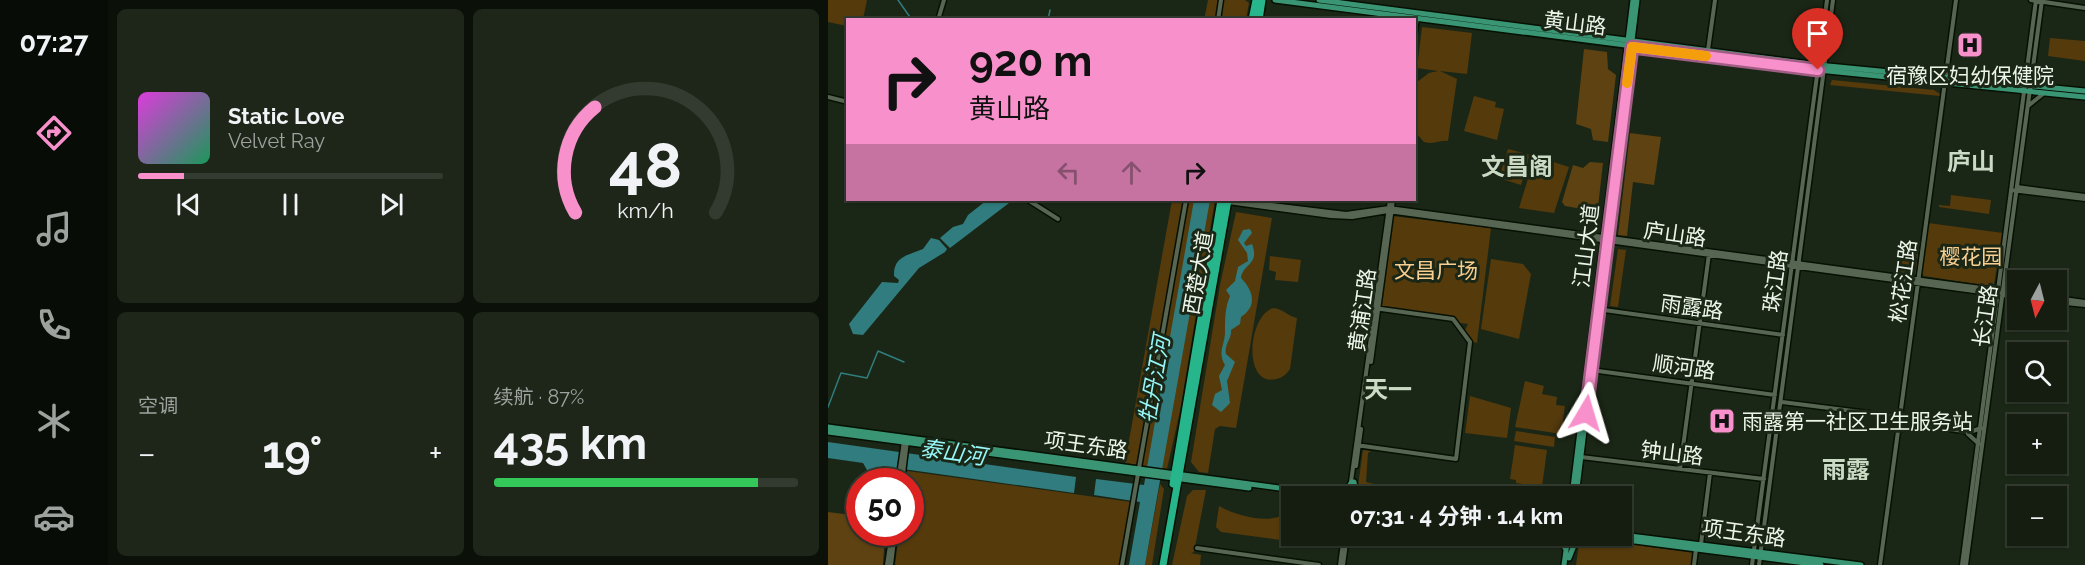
<!DOCTYPE html>
<html lang="zh">
<head>
<meta charset="utf-8">
<style>
	:root { --surface:#141d10; --page:#1d2619; --text:#f1f3f6; --muted:#9da29f; --line:#333b30; --accent:#f890cb }
	body { margin:0; font-family:Raleway,"Noto Sans SC",sans-serif; background:var(--page); color:var(--text); height:100vh; display:flex; flex-direction:column; font-size:22px; white-space:nowrap }
	* { box-sizing:border-box; margin:0 }
	p { font-size:20px; color:var(--muted) }
	.icon { flex:none; width:33px; height:33px; fill:none; stroke:currentColor; stroke-width:2; stroke-linecap:round; stroke-linejoin:round }
	.map { position:relative; flex:1; overflow:hidden }
	.panel { display:flex; flex-direction:column; gap:9px; padding:9px; background:#0b1009; width:720px }
	.panel>* { flex:none }
	.banner { position:absolute; left:18px; top:18px; width:570px; height:183px; border-radius:0px; box-shadow:0 2px 4px #0004,0 0 0 2px var(--line); background:#f890cb; color:#111; overflow:hidden }
	.needle { width:39px; rotate:187deg }
	.fabs { position:absolute; left:1179px; top:270px; display:grid; gap:12px }
	.fabs a { display:grid; place-items:center; width:60px; height:60px; border-radius:0px; background:var(--surface); box-shadow:0 2px 4px #0004,0 0 0 2px var(--line); font-size:30px }
	.speed { position:absolute; left:18px; top:468px; display:flex; gap:12px; font-size:30px; font-weight:700; text-align:center }
	.speed>* { display:grid; place-content:center; width:78px; height:78px; border-radius:50%; background:var(--surface); box-shadow:0 2px 4px #0004,0 0 0 2px var(--line); line-height:1 }
	.speed .limit { border:9px solid #d22; background:#fff; color:#111 }
	.pin { position:absolute; display:grid; place-items:center; width:51px; height:51px; color:#fff; margin:-62px -26px; border-radius:50% 50% 50% 0; rotate:-45deg; box-shadow:0 0 6px #0007 }
	.pin .icon { rotate:45deg }
	.me { position:absolute; width:66px; margin:-33px; rotate:7deg; stroke-linejoin:round; filter:drop-shadow(0 0 4px #0008) }
	.turn { display:flex; align-items:center; gap:21px; height:126px; padding:0 24px; font-size:27px }
	.turn .icon { width:78px; height:78px; stroke-width:2.5 }
	.turn b { display:block; font-size:42px; line-height:51px }
	.lanes { display:flex; align-items:center; height:57px; padding:0 24px; background:#0003; justify-content:center; gap:30px; direction:ltr }
	.lanes .off { opacity:.35 }
	.big { font-size:45px; font-weight:700; line-height:1.1 }
	.panel .card { flex:1; display:flex; flex-direction:column; justify-content:center; gap:9px; min-width:0; padding:0 21px; border-radius:9px; background:var(--page) }
	.panel .dial { align-items:center; gap:0 }
	.dial svg { height:156px; overflow:visible; fill:none; stroke:var(--line); stroke-width:7; stroke-linecap:round; text-anchor:middle }
	.dial text { fill:var(--text); stroke:none }
	.song { display:flex; align-items:center; gap:18px }
	.cover { width:72px; height:72px; border-radius:9px; background:linear-gradient(135deg,hsl(300 70% 55%),hsl(150 70% 35%)) }
	.played { height:6px; border-radius:3px; background:linear-gradient(90deg,var(--accent) 15%,var(--line) 15%) }
	.keys { display:flex; justify-content:space-around; direction:ltr }
	.heat { display:flex; justify-content:space-between; align-items:center; font-size:33px; direction:ltr }
	.charge { height:9px; border-radius:4px; background:linear-gradient(90deg,#34c759 87%,var(--line) 0) }
	.panel .tiles { flex:1; display:grid; gap:9px; grid-template-columns:repeat(2,1fr) }
	.trip { position:absolute; left:453px; top:486px; width:351px; height:60px; border-radius:0px; background:var(--surface); box-shadow:0 2px 4px #0004,0 0 0 2px var(--line); font-weight:700; line-height:60px; text-align:center }
	main { display:flex; flex:1; min-height:0 }
	.menu { display:flex; flex-direction:column; width:108px; justify-content:space-around; align-items:center; background:#080c06; color:var(--muted) }
	.menu .icon { width:42px; height:42px }
	.menu .on { color:var(--accent) }
	.menu b { font-size:27px; color:var(--text) }
	.map>svg:first-child { display:block }
	.green { fill:#553a0c }
	.forest { fill:#5e4211 }
	.water { fill:#307c7e }
	.lines { fill:none; stroke-linecap:round; stroke-linejoin:round }
	.stream { stroke:#307c7e; stroke-width:1.5 }
	.minor-casing { stroke:#061003; stroke-width:7 }
	.major-casing { stroke:#061003; stroke-width:8 }
	.highway-casing { stroke:#061003; stroke-width:10 }
	.minor { stroke:#576652; stroke-width:4 }
	.major { stroke:#3a9574; stroke-width:5 }
	.highway { stroke:#27b58b; stroke-width:7 }
	.route-casing { stroke:#a15e84; stroke-width:15 }
	.route { stroke:#f890cb; stroke-width:10 }
	.slow { stroke:#f59e0b; stroke-width:10 }
	.labels { text-anchor:middle; dominant-baseline:central; stroke-width:6; stroke-linejoin:round; paint-order:stroke }
	.street-label { font-size:21px; fill:#edf5ea; stroke:#1b2716 }
	.poi-label { font-size:21px; fill:#edf5ea; stroke:#1b2716 }
	.park-label { font-size:21px; fill:#f9cf91; stroke:#1b2716 }
	.water-label { font-size:22px; font-style:italic; fill:#96f7f9; stroke:#1b2716 }
	.quarter-label { font-size:24px; font-weight:bold; fill:#cadac4; stroke:#1b2716 }
</style>
</head>
<body>
<main>
<nav class="menu">
<b>07:27</b>
<svg class="icon on" aria-label="directions" viewBox="0 0 24 24"><path d="M12 3l9 9-9 9-9-9zM9 14v-3h6M13 9l2 2-2 2"/></svg>
<svg class="icon" aria-label="music" viewBox="0 0 24 24"><path d="M9 18V5l10-2v13"/><circle cx="6" cy="18" r="3"/><circle cx="16" cy="16" r="3"/></svg>
<svg class="icon" aria-label="phone" viewBox="0 0 24 24"><path d="M5 4h4l2 5-3 2q2 4 5 5l2-3 5 2v4C11 20 4 13 5 4z"/></svg>
<svg class="icon" aria-label="climate" viewBox="0 0 24 24"><path d="M12 3v18M4 7l16 10M4 17L20 7"/></svg>
<svg class="icon" aria-label="car" viewBox="0 0 24 24"><path d="M5 17H2v-5l4-1 3-4h7l3 4 3 1v5h-3M9 17h6M6 11h13"/><circle cx="7" cy="17" r="2"/><circle cx="17" cy="17" r="2"/></svg>
</nav>
<section class="panel">
<div class="tiles">
<div class="card">
<div class="song"><i class="cover"></i><div><b>Static Love</b><p>Velvet Ray</p></div></div>
<div class="played"></div>
<div class="keys"><svg class="icon" aria-label="previous" viewBox="0 0 24 24"><path d="M18 5L8 12l10 7zM5 5v14"/></svg><svg class="icon" aria-label="pause" viewBox="0 0 24 24"><path d="M8 5v14M16 5v14"/></svg><svg class="icon" aria-label="next" viewBox="0 0 24 24"><path d="M6 5l10 7-10 7zM19 5v14"/></svg></div>
</div>
<div class="card dial"><svg viewBox="0 0 100 80">
<path d="M14 69A42 42 0 1 1 86 69"/>
<path d="M14 69A42 42 0 0 1 24 15" stroke="#f890cb"/>
<text x="50" y="56" font-size="32" font-weight="700">48</text>
<text x="50" y="72" font-size="11">km/h</text>
</svg></div>
<div class="card"><p>空调</p>
<div class="heat"><a>−</a><b class="big">19°</b><a>+</a></div>
</div>
<div class="card"><p>续航 · 87%</p><b class="big">435 km</b><div class="charge"></div></div>
</div>
</section>
<div class="map">
<svg width="1257" height="565" viewBox="0 0 1257 565">
	<rect width="100%" height="100%" fill="#1b2716"/>
	<path class="green" d="M0,0H39L35,19L20,20L19,26L0,22Z
		M380,0H417L421,3L418,19L376,20Z
		M594,27L644,33L639,74L612,71L629,79L620,141C612,140 606,145 596,142L587,132L589,82L601,73L610,71L589,68Z
		M1222,38L1257,41V61L1220,56Z
		M1004,80L1106,90L1112,94V96L1002,85Z
		M646,96L668,102L667,107L676,109L669,140L636,131Z
		M680,149L703,155L693,185L671,178Z
		M707,156L741,167L726,213L691,208Z
		M1123,195L1163,200L1161,214L1111,207V205L1122,206Z
		M344,200H387L352,411L339,469L297,463Z
		M408,212L444,218L408,428L392,426L387,429L380,473L371,472L363,462L392,285Z
		M564,216L663,228L649,343L645,342L637,330L640,324L551,312Z
		M1100,223L1175,233L1166,284L1161,286L1096,276L1093,273Z
		M790,249L798,250L790,307L782,306Z
		M1074,252L1090,254L1088,275L1071,273Z
		M442,256L473,260L470,282L447,280L448,272L441,270Z
		M663,259L695,264L703,274L691,339L653,329Z
		M446,308C457,310 461,317 469,318L462,369C459,374 454,378 448,379C414,387 420,314 446,308Z
		M697,381L716,386L714,394L729,397L728,405L737,406L733,434L687,427Z
		M642,396L683,408L679,438L637,433Z
		M688,431L727,437L726,447L686,441Z
		M687,445L719,450L714,487L688,483V480L682,479Z
		M535,450L543,451L540,453L538,482L554,486L553,496L529,493Z
		M79,471L303,502L292,565H67L71,533L82,532V482L78,481Z
		M332,484L336,489L324,565H317Z
		M365,490H378L366,552L363,553L373,555L372,565H344L359,496Z
		M391,506C406,515 441,525 456,514L455,523L463,524L465,539L460,541L393,532L388,527Z
		M757,538L866,553L864,565H748L751,544Z"/>
	<path class="forest" d="M756,49L779,52L780,69L788,75L780,142L765,140L763,129L748,124Z
		M802,133L833,137L826,185L805,182L799,236L790,235Z
		M762,162L775,163L769,216L758,214L754,209L737,206L734,202L745,165L755,168Z
		M0,512L31,516L32,532L57,533L55,565H0Z"/>
	<path class="water" d="M159,200H185L122,248L112,238L125,227L135,224L140,215Z
		M366,200H382L317,565H301L312,502L266,495L268,479L316,485Z
		M422,229L424,233L416,243L418,246L424,244C432,265 415,263 413,278C425,290 430,306 413,317L412,324L403,330C404,339 396,344 398,354L407,362L399,381L402,403L393,412L384,405L387,394L394,390L391,376L397,365C389,352 397,345 397,332C397,319 397,308 402,296L398,290L407,281L410,267L420,261L419,253L410,240L415,230Z
		M103,238L111,240L119,249L117,252L91,268L35,335L25,334L21,324L54,282L70,283L71,280L66,276C65,256 81,255 95,249Z
		M0,442L248,477L246,493L54,466L46,481H38L39,470L35,463L0,458Z"/>
	<g class="lines">
		<path class="stream" d="M70,0L84,20
			M220,20L222,10
			M0,407L13,373L39,378L50,351L76,362"/>
		<g class="minor-casing">
			<path id="minor" d="M1203,0L1257,8
				M110,20L116,0
				M390,20L393,0
				M586,38L589,18
				M880,50L887,0
				M1205,67L1213,81L1221,86
				M1183,82L1192,79L1196,73
				M0,97L20,102
				M1200,106L1215,94
				M1189,187L1257,196
				M1183,190L1257,199
				M200,200L230,219
				M404,200L518,214L561,208L1190,293
				M400,202L503,216L524,217L560,211L1190,297
				M1228,298L1257,302
				M1228,302L1257,305
				M769,309L955,335
				M543,362L565,200
				M763,370L947,395
				M954,402L1072,417L1080,423L1142,432L1153,428
				M1070,431L1082,426
				M1140,434L1151,444
				M528,445L628,459L642,342L625,319L546,308
				M753,457L936,479
				M528,466L533,429
				M852,469L881,254
				M70,482L76,441
				M74,482L79,441
				M521,496L562,200
				M873,544L882,473
				M369,548L491,565
				M59,565L64,532
				M63,565L67,532
				M294,565L358,200
				M512,565L516,536
				M515,565L519,536
				M866,565L868,549
				M924,565L999,0
				M931,565L1005,0
				M1052,565L1128,0
				M1134,565L1208,0
				M1138,565L1214,0"/>
		</g>
		<g class="major-casing">
			<path id="major" d="M447,0L990,70L1257,97
				M491,0L990,65L1257,91
				M0,427L511,496
				M0,432L421,488
				M526,482L528,492L533,496
				M508,495L517,492L524,482
				M744,496L805,0
				M748,496L809,0
				M794,535L1033,565
				M732,536L737,548
				M768,536L993,565
				M741,558L749,538L763,536
				M736,565L740,536"/>
		</g>
		<g class="highway-casing">
			<path id="highway" d="M424,20L428,0
				M431,20L434,0
				M345,484L393,200
				M335,565L400,200"/>
		</g>
		<use href="#minor" class="minor"/>
		<use href="#major" class="major"/>
		<use href="#highway" class="highway"/>
	</g>
	<g class="lines">
		<g class="route-casing">
			<path id="route" d="M758,413L804,47L990,70"/>
		</g>
		<use href="#route" class="route"/>
		<path class="slow" d="M799,83L804,47L878,56"/>
	</g>
	<defs>
		<g id="hospital-square" transform="scale(1.35)"><rect x="-9" y="-9" width="18" height="18" rx="4" fill="#f890cb" stroke="#1b2716"/><path d="M-5-5h3v3.5h4V-5h3V5h-3V1.5h-4V5h-3Z" fill="#111"/></g>
	</defs>
	<g fill-rule="evenodd">
		<use href="#hospital-square" x="1142" y="45"/>
		<use href="#hospital-square" x="894" y="421"/>
	</g>
	<g class="labels">
		<g class="street-label">
			<text transform="translate(747 23) rotate(7)">黄山路</text>
			<text transform="translate(847 234) rotate(8)">庐山路</text>
			<text transform="translate(758 246) rotate(-83)">江山大道</text>
			<text transform="translate(370 273) rotate(-80)">西楚大道</text>
			<text transform="translate(947 281) rotate(-82)">珠江路</text>
			<text transform="translate(1075 281) rotate(-82)">松花江路</text>
			<text transform="translate(864 307) rotate(8)">雨露路</text>
			<text transform="translate(534 310) rotate(-82)">黄浦江路</text>
			<text transform="translate(1157 316) rotate(-82)">长江路</text>
			<text transform="translate(856 367) rotate(8)">顺河路</text>
			<text transform="translate(258 445) rotate(8)">项王东路</text>
			<text transform="translate(844 453) rotate(7)">钟山路</text>
			<text transform="translate(916 533) rotate(8)">项王东路</text>
		</g>
		<g class="poi-label">
			<text x="1142" y="75">宿豫区妇幼保健院</text>
			<text x="914" y="421" text-anchor="start">雨露第一社区卫生服务站</text>
		</g>
		<g class="park-label">
			<text x="1143" y="256">樱花园</text>
			<text x="608" y="270">文昌广场</text>
		</g>
		<g class="water-label">
			<text transform="translate(326 379) rotate(-80)">牡丹江河</text>
			<text transform="translate(125 452) rotate(8)">泰山河</text>
		</g>
		<g class="quarter-label">
			<text x="1143" y="161">庐山</text>
			<text x="689" y="166">文昌阁</text>
			<text x="560" y="389">天一</text>
			<text x="1018" y="469">雨露</text>
		</g>
	</g>
</svg>
<div class="fabs">
<a><svg class="needle" viewBox="-14 -14 28 28"><path d="M0-13l5 13h-10z" fill="#e53935"/><path d="M0 13l5-13h-10z" fill="#9da29f"/></svg></a>
<a><svg class="icon" aria-label="search" viewBox="0 0 24 24"><circle cx="10" cy="10" r="6"/><path d="M15 15l6 6"/></svg></a>
<a>+</a>
<a>−</a>
</div>
<div class="speed"><div class="limit">50</div></div>
<div class="pin" style="left:990px;top:70px;background:#d93025"><svg class="icon" aria-label="arrive" viewBox="0 0 24 24"><path d="M6 21V4h12l-3 4 3 4H6"/></svg></div>
<svg class="me" style="left:758px;top:413px" viewBox="-20 -20 40 40"><path d="M0-17L14 15 0 8-14 15z" fill="#f890cb" stroke="#fff" stroke-width="4"/></svg>
<div class="trip">07:31 · 4 分钟 · 1.4 km</div>
<div class="banner">
<div class="turn"><svg class="icon" aria-label="right" viewBox="0 0 24 24"><path d="M7 20v-9h11M14 6l5 5-5 5"/></svg><div><b>920 m</b>黄山路</div></div>
<div class="lanes"><svg class="icon off" aria-label="left" viewBox="0 0 24 24"><path d="M17 20v-9H6M10 6l-5 5 5 5"/></svg><svg class="icon off" aria-label="ahead" viewBox="0 0 24 24"><path d="M12 20V5M6 11l6-6 6 6"/></svg><svg class="icon" aria-label="right" viewBox="0 0 24 24"><path d="M7 20v-9h11M14 6l5 5-5 5"/></svg></div>
</div>
</div>
</main>
</body>
</html>
